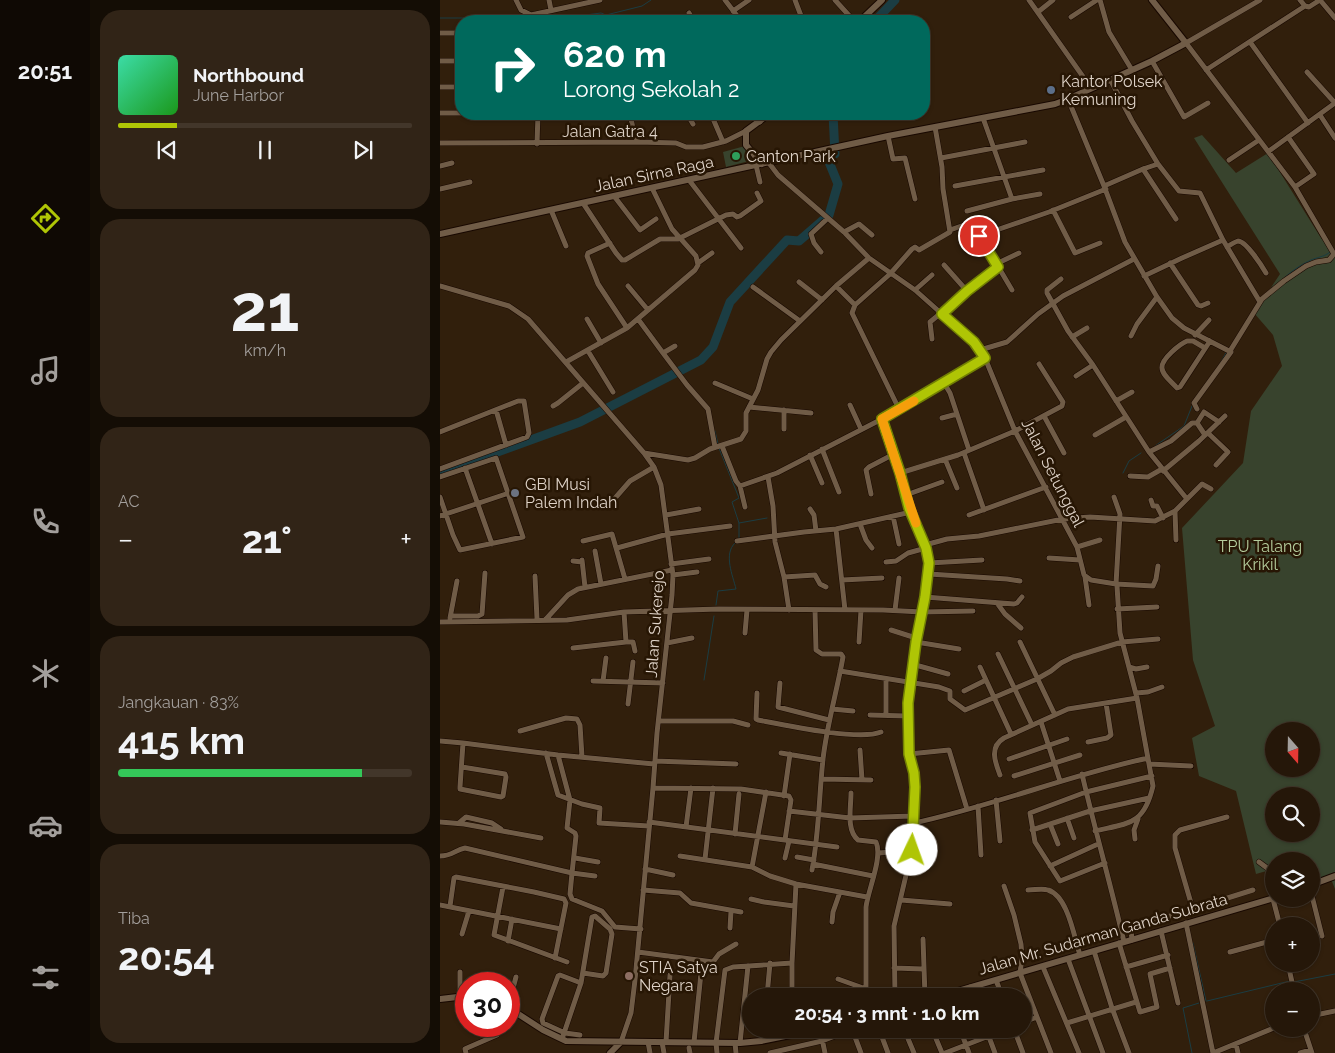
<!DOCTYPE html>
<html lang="id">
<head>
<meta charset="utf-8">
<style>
	:root { --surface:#251709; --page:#312417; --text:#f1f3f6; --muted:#a39f9c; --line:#42362a; --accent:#afc505 }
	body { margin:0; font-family:Raleway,sans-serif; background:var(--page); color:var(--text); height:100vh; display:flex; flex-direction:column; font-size:19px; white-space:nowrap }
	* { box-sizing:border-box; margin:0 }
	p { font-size:16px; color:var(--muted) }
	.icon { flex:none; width:28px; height:28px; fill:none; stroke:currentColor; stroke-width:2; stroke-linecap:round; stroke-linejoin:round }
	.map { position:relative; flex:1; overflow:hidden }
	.details { display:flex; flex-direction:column; gap:10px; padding:10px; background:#140d05; width:350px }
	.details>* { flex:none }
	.banner { position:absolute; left:15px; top:15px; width:475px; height:105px; border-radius:20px; box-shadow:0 1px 4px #0004,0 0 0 1px var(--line); background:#00695c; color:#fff; overflow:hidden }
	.needle { width:32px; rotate:160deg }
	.controls { position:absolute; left:825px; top:722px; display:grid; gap:10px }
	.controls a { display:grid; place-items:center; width:55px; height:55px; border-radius:50%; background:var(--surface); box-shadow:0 1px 4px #0004,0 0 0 1px var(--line); font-size:25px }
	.speed { position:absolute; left:15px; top:972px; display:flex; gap:10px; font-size:25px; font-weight:700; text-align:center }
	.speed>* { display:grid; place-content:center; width:65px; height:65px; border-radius:50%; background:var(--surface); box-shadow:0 1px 4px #0004,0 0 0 1px var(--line); line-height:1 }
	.speed .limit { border:8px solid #d22; background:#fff; color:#111 }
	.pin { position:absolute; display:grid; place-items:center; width:42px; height:42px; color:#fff; margin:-21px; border:2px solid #fff; border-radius:50%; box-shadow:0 1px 5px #0007 }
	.me { position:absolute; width:55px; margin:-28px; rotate:3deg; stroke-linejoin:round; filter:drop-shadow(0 0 4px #0008) }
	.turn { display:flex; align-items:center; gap:18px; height:105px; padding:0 25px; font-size:22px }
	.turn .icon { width:65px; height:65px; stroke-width:2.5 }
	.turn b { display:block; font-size:35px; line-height:42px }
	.big { font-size:38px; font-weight:700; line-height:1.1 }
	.details .tile { flex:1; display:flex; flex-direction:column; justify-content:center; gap:8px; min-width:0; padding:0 18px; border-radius:20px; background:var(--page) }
	.details .dial { align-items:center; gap:0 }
	.dial b { font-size:65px; line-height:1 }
	.song { display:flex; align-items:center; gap:15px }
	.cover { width:60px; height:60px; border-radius:8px; background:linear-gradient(135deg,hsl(160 70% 55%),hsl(120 70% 35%)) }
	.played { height:5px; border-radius:2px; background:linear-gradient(90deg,var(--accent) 20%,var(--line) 20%) }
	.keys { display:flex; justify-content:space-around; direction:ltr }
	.heat { display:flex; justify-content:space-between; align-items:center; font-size:28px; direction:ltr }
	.charge { height:8px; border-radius:4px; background:linear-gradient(90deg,#34c759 83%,var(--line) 0) }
	.trip { position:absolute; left:302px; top:988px; width:290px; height:50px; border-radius:25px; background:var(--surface); box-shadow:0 1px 4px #0004,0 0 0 1px var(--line); font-weight:700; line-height:50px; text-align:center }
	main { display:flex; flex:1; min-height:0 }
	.menu { display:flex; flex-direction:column; width:90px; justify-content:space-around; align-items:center; background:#0f0904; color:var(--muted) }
	.menu .icon { width:35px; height:35px }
	.menu .selected { color:var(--accent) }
	.menu b { font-size:22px; color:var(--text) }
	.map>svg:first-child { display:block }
	.green { fill:#38432d; fill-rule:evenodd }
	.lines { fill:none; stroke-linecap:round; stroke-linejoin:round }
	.stream { stroke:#1b3d43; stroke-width:1 }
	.river { stroke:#1b3d43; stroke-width:9 }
	.minor-casing { stroke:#180800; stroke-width:6 }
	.tertiary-casing { stroke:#180800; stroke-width:8 }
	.minor { stroke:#705c47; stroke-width:5 }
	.tertiary { stroke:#705c47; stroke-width:6 }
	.route-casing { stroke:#728003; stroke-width:12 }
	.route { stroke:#afc505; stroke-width:9 }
	.slow { stroke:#f59e0b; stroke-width:9 }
	.service-dot { fill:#5c6f8a; stroke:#271604; stroke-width:2 }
	.leisure-dot { fill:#2e9e5b; stroke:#271604; stroke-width:2 }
	.worship-dot { fill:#6b7280; stroke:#271604; stroke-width:2 }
	.education-dot { fill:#8d6e63; stroke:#271604; stroke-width:2 }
	.labels { text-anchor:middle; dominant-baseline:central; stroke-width:5; stroke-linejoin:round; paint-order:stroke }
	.poi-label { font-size:16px; fill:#dfd3c8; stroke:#271604; text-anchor:start }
	.street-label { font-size:16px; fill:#dfd3c8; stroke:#271604 }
	.park-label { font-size:16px; fill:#b4cc9c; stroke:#271604 }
</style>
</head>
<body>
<main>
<nav class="menu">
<b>20:51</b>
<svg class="icon selected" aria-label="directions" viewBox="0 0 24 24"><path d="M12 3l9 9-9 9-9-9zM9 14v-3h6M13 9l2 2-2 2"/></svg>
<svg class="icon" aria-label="music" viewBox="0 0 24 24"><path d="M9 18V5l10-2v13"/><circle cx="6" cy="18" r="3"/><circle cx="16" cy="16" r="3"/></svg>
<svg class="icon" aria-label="phone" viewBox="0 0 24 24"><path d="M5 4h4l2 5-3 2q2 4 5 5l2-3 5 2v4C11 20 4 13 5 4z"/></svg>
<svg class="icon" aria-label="climate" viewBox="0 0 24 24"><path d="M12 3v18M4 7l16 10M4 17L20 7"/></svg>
<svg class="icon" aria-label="car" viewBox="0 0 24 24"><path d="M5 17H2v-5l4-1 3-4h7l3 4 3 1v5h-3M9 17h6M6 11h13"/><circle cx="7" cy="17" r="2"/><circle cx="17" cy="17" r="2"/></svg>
<svg class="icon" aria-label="filters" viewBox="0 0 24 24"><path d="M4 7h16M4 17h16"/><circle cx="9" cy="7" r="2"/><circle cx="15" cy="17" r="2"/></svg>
</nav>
<section class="details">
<div class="tile">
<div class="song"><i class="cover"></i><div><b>Northbound</b><p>June Harbor</p></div></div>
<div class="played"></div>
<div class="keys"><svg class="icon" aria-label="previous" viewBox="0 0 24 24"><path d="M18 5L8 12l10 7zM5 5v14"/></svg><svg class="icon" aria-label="pause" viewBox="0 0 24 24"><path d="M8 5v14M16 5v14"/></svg><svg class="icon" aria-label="next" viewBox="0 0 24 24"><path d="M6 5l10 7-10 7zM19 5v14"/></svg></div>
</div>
<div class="tile dial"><b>21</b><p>km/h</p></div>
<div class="tile"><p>AC</p>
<div class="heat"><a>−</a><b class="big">21°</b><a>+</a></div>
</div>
<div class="tile"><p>Jangkauan · 83%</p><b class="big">415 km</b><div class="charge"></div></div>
<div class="tile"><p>Tiba</p><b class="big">20:54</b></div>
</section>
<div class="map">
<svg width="895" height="1053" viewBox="0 0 895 1053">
	<rect width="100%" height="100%" fill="#311f0c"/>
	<path class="green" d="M762,135L796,173L828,153L881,238L895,254V889L891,879L871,884V861H834V872L830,870L816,874L796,791L759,776L752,738L775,726L753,660L742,528L803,463L811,411L842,366L833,335L814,313L840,274L754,138ZM834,731H871V769H834ZM834,796H871V834H834Z
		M305,146L309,161L286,167L283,152Z"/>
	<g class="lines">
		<path class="stream" d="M0,18H87
			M97,21L161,13L166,15L202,6L211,0
			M841,281C850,272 860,265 871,260C878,257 884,257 890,252
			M779,365L786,353
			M275,431L278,444
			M715,446L744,426L752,406
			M279,448L299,498L292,502L299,523V538
			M683,473L689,461L701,453
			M299,523L327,518
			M276,605L278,591L296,589C293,576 283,554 295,543
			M264,680L274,616
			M753,943L766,1001
			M854,982L895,974
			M767,1001L850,981
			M752,1053L743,1008L759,1003"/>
		<path class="river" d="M435,21L455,0
			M0,473L140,422L261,360L273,347L290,302L347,240L359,241L389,215L398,184L387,157L395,154L393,114"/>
		<g class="minor-casing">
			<path id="minor" d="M76,0L81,10L91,15L92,21
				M109,0L111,10
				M285,0L301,21
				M355,0L363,21
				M395,0L414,21
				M589,0L651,88
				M660,0L669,32L692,70
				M820,0L746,43L855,187L894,254
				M860,0L865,6L869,7L880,0
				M880,0L895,18
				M293,11L309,0
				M598,12L613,0
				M249,13L254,21
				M91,15L160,0
				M631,17L657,0
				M222,21L229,19L232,21
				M0,33H21
				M810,42L868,123
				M0,61H21
				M712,61L744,117L768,103
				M766,70L865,6
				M867,72L895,103
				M670,79L692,121L718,164
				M0,87H21
				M628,99L664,186L685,242L717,297L732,318L744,328L791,352L754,403L757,409
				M0,113H21
				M190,114L194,133L198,142
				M247,114L253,124
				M271,114L283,142
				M315,114L320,122
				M880,115L895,138
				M448,136L453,159L465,158L475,199
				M848,137L874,174L855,187
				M0,143L198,142L236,143L246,147H263L286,141L306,131
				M97,144L98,114
				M829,151L895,103
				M501,158L585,142
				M789,160L819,140
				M329,163L338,175L404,232L429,258L475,290L538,346L545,358L575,431L637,547L644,575L651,580L676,584L677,586L680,633L697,698L713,786C704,825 689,823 655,831
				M316,165L320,182
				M0,166L12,163
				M703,169L736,219
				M249,180L301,248
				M515,186L603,170
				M664,186L703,169L718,164L739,191L760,193L783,240L820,302
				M0,189L30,182
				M174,196L200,230L216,219
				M572,199L600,194
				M143,203L176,253L182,260H185L220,239H238L286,215L293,214L297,217L300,216L321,201L317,193
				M111,210L126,246
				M613,210L635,253L660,243
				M527,211L572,199L543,118
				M510,230L530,223L533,224L572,290
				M404,232L419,224L432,235
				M539,236L609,212L666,189
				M170,243L148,253L147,256L158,284L187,328
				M787,247C790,245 795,242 798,241C806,241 822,266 826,273
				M381,252L374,243L371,234L388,218
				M258,263L272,253
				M730,263L758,305L761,306L768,303
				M556,264L579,253
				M504,265L527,291
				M704,276L742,258L783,240
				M621,279L607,290V293L628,331L653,365L709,452L747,499
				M359,282L382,300
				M0,286L69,306L88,319L204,453L214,467L221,485L233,575L232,595L217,733L213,788L195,980L191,1013L181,1042
				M188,286L208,310
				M396,286L415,305
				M313,287L360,321
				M475,290L492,275
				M502,314L527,291L558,267
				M147,319L161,343
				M198,319L223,353L235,346
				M755,335L769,320
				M691,336L697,324L717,297
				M632,337L647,328
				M492,339L490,322L501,313
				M765,348L753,341H747C740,344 721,359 722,368C722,375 733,383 737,388L740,387L770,341
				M540,350L567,342L598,314L623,296L694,259
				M148,351L173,392
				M790,351L822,299L844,281L866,266L876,262L889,260L894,254
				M223,353L247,385L268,409L275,447
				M126,362L187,328L255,270L258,265L256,256L232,229L212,188
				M636,376L653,365
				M275,383L313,399
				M676,401L692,392
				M410,405L421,429
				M113,406L118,403L143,383
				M309,407L371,413
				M459,409L412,313L415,305L450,274L472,249L475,247L479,250L510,232L503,189L502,167L495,127
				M56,410L66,445
				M517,414L529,450
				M604,416L624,453
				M502,418L517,414L510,393L504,383
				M442,419L460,473L469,508L486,548L489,563L485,597L476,642L468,703L469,754L475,778V794L472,850L454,926L455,996
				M757,423L765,435
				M344,429V410
				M0,432L78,401H84L89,433L87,437L0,469
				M768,433L788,452L776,465
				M655,435L686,417
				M282,446L296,481L300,486L337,473L442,419L545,358
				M382,449L399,492
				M709,452L731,441L752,423H757L764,412L779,422
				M204,453L248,460L255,458L270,449L301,439L306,431V413L318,390L327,359L331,352L341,340L396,286L429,258
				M524,453L544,510
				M370,455L382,483
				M505,459L517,488
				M25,468L52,544
				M723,471L759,441L785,416
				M460,473L518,455L575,431L622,406L623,402L599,364
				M690,476L708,477L722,469
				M0,477L56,458L83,537L20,550L13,535L0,497
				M328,477L333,506L335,542L344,577L349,610
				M300,486L305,507
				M431,494L426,470L429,467L454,454
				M466,495L502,482
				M674,497L680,514L676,584L713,586L716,579L718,566
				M711,500L713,506H717L723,518
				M169,505L190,481L214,467
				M370,509L374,515L376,531
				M735,511L736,540
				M226,515L259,509
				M529,515L606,487
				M0,516L69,493
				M453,516L459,544
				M420,524L426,540L432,548
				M396,529L405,610
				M143,541L172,534L185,579
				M297,541L364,532L396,529L471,512
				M485,545L507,539L539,536L623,519L650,517L715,521L735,511L762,484L771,489
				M637,547L660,540
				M177,548L228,534L290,526
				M155,551L161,584
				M609,558L640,560
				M142,560L145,587
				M133,561L142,562
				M446,562L456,561L468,553L486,548
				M489,563L542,560
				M231,564L269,559
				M489,574L567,579L580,581
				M233,575L257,572
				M95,576L97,619
				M344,577L375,575L380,584L386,587
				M645,577L649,605
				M402,580L442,578
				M485,597L574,604L577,603L582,597
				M557,603L565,614L581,628
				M677,609L717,607
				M455,610L459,578
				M184,612L186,642H193L195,651
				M11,616H38L42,614L45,573
				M10,618L17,581
				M106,619L128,595L138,589L232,570
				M0,622L127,620L184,612L279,609L443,610L482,612L533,611
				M451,630L476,638
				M305,633L307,610
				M419,642L421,610
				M476,642L519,649
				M580,642L615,715
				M227,643L252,638
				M133,648L186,642
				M558,654L592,725
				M472,664L508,674
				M540,667L571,734
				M689,667L696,669L707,667
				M400,671L499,687L510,691V699L525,710L597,679L611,671L621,663L633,657L682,642L718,639
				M153,681L223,683
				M163,681L166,658
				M340,683L338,707L389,720
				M524,691L546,680
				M317,693L316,719L318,720C344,725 419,741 441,732
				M696,693L708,692L722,687
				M188,704L193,662
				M392,709L413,711
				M430,715L467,716
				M446,715V679
				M219,721H293L308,725
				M601,722L620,781
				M80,731L126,718L137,719L140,725L142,757
				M0,741L23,743L118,755L214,764
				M648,742L667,738L671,735L666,703
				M420,750L422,780
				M106,753L118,795L142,804L160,808L159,823L209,826
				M341,753L383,760
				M469,754L509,750L527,809
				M118,755L130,800L127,828L135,833L136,836L132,873L155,876
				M569,759L627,739
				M215,761L296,764
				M709,764L751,766
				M22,767L65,774L66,777L63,796L61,797L20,789V787L23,743
				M642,774C655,830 671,886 684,942
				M560,775C555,762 549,747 564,738L628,709L697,698
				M574,776L640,755
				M382,779L431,780
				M213,788L301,789L349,796L351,800L345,840
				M411,793C411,808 406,830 418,840L436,842C443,857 428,890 426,907V996
				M344,796L350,754
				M556,800L560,841
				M538,806L541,855
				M349,811L410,818L473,816
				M627,818L634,838
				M0,822L24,824L101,838
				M209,822L397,847
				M19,823L26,817L52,823L61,829
				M474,823C553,806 629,775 708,758
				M610,824L618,844
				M246,827L251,788
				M592,830L650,811L709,798
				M295,834L299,794
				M695,839L694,830L698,819
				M439,853L472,850
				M0,856C12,856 15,850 25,848L132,873L130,894L132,899L162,911L175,927L201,929
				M240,856L312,867L330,876L356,884L427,897
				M357,857L374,860
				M135,858L158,862
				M345,858L349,841
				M265,859L273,788
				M819,862L834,873
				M665,863L620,881L595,842L590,813L646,792L712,776
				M373,864L433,876
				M610,866L658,844
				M312,867L326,792
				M205,869L233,875
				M372,870C379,833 379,796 383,759C387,724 397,691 403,657L401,654H382L376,650L375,610
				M564,886L574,915L581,944L582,958L580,973L611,1053
				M63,887L54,935L127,962
				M203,890L240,893L251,903L301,912
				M588,890C595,890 602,888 608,890C628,896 634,937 640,955
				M871,892L882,936
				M311,899L324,902L354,906
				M833,899L840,926
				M461,900L510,904
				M0,905L121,929
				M10,906L14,878L16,877L94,892L124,899L126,903L115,958
				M753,910L735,848V835L740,830L787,817
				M392,922L393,912L400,892
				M746,923L773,1053
				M290,928L291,911
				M721,931L738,1003
				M22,934L29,911
				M483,939L485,996
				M692,940L691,930L695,927L813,890
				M68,941L72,919
				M679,943L700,1012L717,1007L710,974L730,968
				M654,951L672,1008L689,1053
				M198,952L273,962L279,954L296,944
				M790,952L834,940
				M628,959L663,1053
				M848,964L854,991
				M603,967L639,1053
				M686,967L728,955
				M454,968L483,969
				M398,979L426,989
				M556,980L562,996
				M530,987L533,996
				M327,996L330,963
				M352,996V963L356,884
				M20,997V972
				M69,1003L76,977
				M871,1016L895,1011
				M584,1022L597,1017
				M627,1023L696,1002
				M380,1029L385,1053
				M412,1029L421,1053
				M439,1029L448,1053
				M464,1029L474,1053
				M492,1029L502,1053
				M520,1029L529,1053
				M546,1029L555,1053
				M574,1029L583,1053
				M864,1029L872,1053
				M140,1035L125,1033L103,1023L102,1019L118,976L120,975L141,983
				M122,1039L141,983L152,917L155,916L170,929L172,934L166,973L163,976L143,973
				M208,1042L210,1053
				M222,1042L224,1053
				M226,1042L230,975
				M254,1042L261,973
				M295,1043L296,1053
				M300,1043L308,966
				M796,1044L798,1053
				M249,1048L250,1053
				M26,1053L25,1049L27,1048L57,1035
				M277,1053L276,1043L285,970L293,967L352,963
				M330,1053L382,1041L403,1033
				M505,1053L567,1029
				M773,1053L834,1028
				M860,1053L871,1050"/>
		</g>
		<g class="tertiary-casing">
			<path id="tertiary" d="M420,21L442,0
				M322,164L306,145V131L329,114
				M0,234L448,136L615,104L628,99L712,61L746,43L712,0
				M871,885L895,876
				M501,996L834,898
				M0,999L26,996
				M69,1008L103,1030L126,1041L300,1043L321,1041L380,1029
				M170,1053L181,1042"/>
		</g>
		<use href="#minor" class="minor"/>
		<use href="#tertiary" class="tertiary"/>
	</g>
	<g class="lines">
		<g class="route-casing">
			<path id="route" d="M472,850L475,787L474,773L469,754L468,703L476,642L485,597L489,563L486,548L469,508L460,473L442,419L545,358L534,342L502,314L527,291L558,267L539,236"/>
		</g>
		<use href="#route" class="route"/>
		<path class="slow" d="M474,401L442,419L476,523"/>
	</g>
	<circle class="service-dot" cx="611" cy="90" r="5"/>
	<circle class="leisure-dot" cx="296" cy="156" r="5"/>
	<circle class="worship-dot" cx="75" cy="493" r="5"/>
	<circle class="education-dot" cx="189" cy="976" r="5"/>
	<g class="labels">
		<g class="poi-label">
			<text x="621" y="81">Kantor Polsek<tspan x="621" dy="18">Kemuning</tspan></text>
			<text x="306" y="156">Canton Park</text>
			<text x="85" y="484">GBI Musi<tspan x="85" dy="18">Palem Indah</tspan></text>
			<text x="199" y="967">STIA Satya<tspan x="199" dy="18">Negara</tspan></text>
		</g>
		<g class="street-label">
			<text x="170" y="131">Jalan Gatra 4</text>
			<text transform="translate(214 174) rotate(-12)">Jalan Sirna Raga</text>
			<text transform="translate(613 473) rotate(63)">Jalan Setunggal</text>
			<text transform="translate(215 624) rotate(-86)">Jalan Sukerejo</text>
			<text transform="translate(663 934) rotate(-16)">Jalan Mr. Sudarman Ganda Subrata</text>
		</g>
		<g class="park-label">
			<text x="820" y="546">TPU Talang<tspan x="820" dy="18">Krikil</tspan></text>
		</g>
	</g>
</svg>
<div class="controls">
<a><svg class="needle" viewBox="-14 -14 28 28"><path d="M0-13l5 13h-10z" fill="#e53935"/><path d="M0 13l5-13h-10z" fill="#a39f9c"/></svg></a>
<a><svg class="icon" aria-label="search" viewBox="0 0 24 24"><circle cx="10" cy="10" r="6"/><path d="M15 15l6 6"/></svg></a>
<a><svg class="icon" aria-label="layers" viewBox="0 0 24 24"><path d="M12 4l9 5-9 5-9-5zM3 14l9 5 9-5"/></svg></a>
<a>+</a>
<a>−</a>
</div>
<div class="speed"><div class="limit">30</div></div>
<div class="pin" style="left:539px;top:236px;background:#d93025"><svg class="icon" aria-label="arrive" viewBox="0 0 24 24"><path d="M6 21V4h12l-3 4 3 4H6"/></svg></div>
<svg class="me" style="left:472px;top:850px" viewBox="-20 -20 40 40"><circle r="19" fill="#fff"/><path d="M0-13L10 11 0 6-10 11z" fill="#afc505"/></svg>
<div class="trip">20:54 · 3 mnt · 1.0 km</div>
<div class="banner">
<div class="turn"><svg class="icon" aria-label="right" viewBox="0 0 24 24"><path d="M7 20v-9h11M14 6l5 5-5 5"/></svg><div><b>620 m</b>Lorong Sekolah 2</div></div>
</div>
</div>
</main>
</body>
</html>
